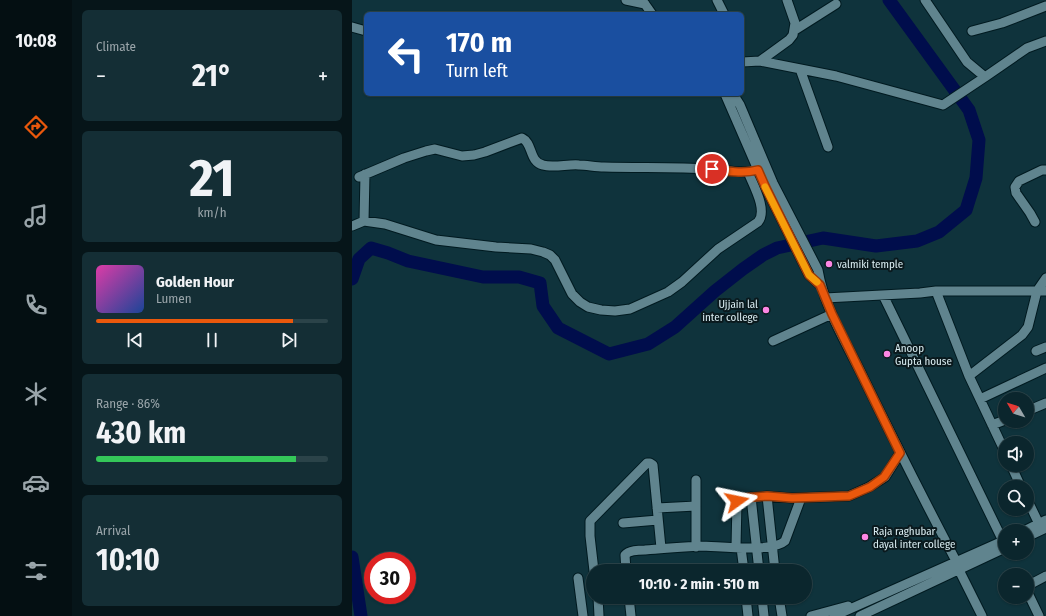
<!DOCTYPE html>
<html lang="en">
<head>
<meta charset="utf-8">
<style>
	:root { --surface:#0b262d; --page:#142e35; --text:#f1f3f6; --muted:#9aa5aa; --line:#2b4349; --accent:#ea580c }
	body { margin:0; font-family:"Fira Sans Condensed",sans-serif; background:var(--page); color:var(--text); height:100vh; display:flex; flex-direction:column; font-size:15px; white-space:nowrap }
	* { box-sizing:border-box; margin:0 }
	p { font-size:13px; color:var(--muted) }
	.icon { flex:none; width:22px; height:22px; fill:none; stroke:currentColor; stroke-width:2; stroke-linecap:round; stroke-linejoin:round }
	.map { position:relative; flex:1; overflow:hidden }
	.side { display:flex; flex-direction:column; gap:10px; padding:10px; background:#061519; width:280px }
	.side>* { flex:none }
	.hud { position:absolute; left:12px; top:12px; width:380px; height:84px; border-radius:6px; box-shadow:0 1px 3px #0004,0 0 0 1px var(--line); background:#1a4fa0; color:#fff; overflow:hidden }
	.needle { width:26px; rotate:309deg }
	.fabs { position:absolute; left:646px; top:392px; display:grid; gap:8px }
	.fabs a { display:grid; place-items:center; width:36px; height:36px; border-radius:50%; background:var(--surface); box-shadow:0 1px 3px #0004,0 0 0 1px var(--line); font-size:20px }
	.speed { position:absolute; left:12px; top:552px; display:flex; gap:8px; font-size:20px; font-weight:700; text-align:center }
	.speed>* { display:grid; place-content:center; width:52px; height:52px; border-radius:50%; background:var(--surface); box-shadow:0 1px 3px #0004,0 0 0 1px var(--line); line-height:1 }
	.speed .limit { border:6px solid #d22; background:#fff; color:#111 }
	.pin { position:absolute; display:grid; place-items:center; width:34px; height:34px; color:#fff; margin:-17px; border:2px solid #fff; border-radius:50%; box-shadow:0 1px 4px #0007 }
	.me { position:absolute; width:44px; margin:-22px; rotate:78deg; stroke-linejoin:round; filter:drop-shadow(0 0 3px #0008) }
	.turn { display:flex; align-items:center; gap:14px; height:84px; padding:0 16px; font-size:18px }
	.turn .icon { width:52px; height:52px; stroke-width:2.5 }
	.turn b { display:block; font-size:28px; line-height:34px }
	.big { font-size:30px; font-weight:700; line-height:1.1 }
	.side .tile { flex:1; display:flex; flex-direction:column; justify-content:center; gap:6px; min-width:0; padding:0 14px; border-radius:6px; background:var(--page) }
	.side .dial { align-items:center; gap:0 }
	.dial b { font-size:52px; line-height:1 }
	.song { display:flex; align-items:center; gap:12px }
	.cover { width:48px; height:48px; border-radius:6px; background:linear-gradient(135deg,hsl(320 70% 55%),hsl(220 70% 35%)) }
	.played { height:4px; border-radius:2px; background:linear-gradient(90deg,var(--accent) 85%,var(--line) 85%) }
	.keys { display:flex; justify-content:space-around; direction:ltr }
	.heat { display:flex; justify-content:space-between; align-items:center; font-size:22px; direction:ltr }
	.charge { height:6px; border-radius:3px; background:linear-gradient(90deg,#34c759 86%,var(--line) 0) }
	.trip { position:absolute; left:234px; top:564px; width:226px; height:40px; border-radius:20px; background:var(--surface); box-shadow:0 1px 3px #0004,0 0 0 1px var(--line); font-weight:700; line-height:40px; text-align:center }
	main { display:flex; flex:1; min-height:0 }
	.menu { display:flex; flex-direction:column; width:72px; justify-content:space-around; align-items:center; background:#040f12; color:var(--muted) }
	.menu .icon { width:28px; height:28px }
	.menu .selected { color:var(--accent) }
	.menu b { font-size:18px; color:var(--text) }
	.map>svg:first-child { display:block }
	.lines { fill:none; stroke-linecap:round; stroke-linejoin:round }
	.river { stroke:#000d4c; stroke-width:13 }
	.minor-casing { stroke:#011a20; stroke-width:11 }
	.minor { stroke:#60848e; stroke-width:9 }
	.route-casing { stroke:#983908; stroke-width:10 }
	.route { stroke:#ea580c; stroke-width:7 }
	.slow { stroke:#f59e0b; stroke-width:7 }
	.poi-dot { fill:#fc86e4; stroke:#0a191d; stroke-width:1.5 }
	.labels { text-anchor:middle; dominant-baseline:central; stroke-width:4; stroke-linejoin:round; paint-order:stroke }
	.poi-label { font-size:11px; fill:#d9ecf1; stroke:#0a191d; text-anchor:start }
</style>
</head>
<body>
<main>
<nav class="menu">
<b>10:08</b>
<svg class="icon selected" aria-label="directions" viewBox="0 0 24 24"><path d="M12 3l9 9-9 9-9-9zM9 14v-3h6M13 9l2 2-2 2"/></svg>
<svg class="icon" aria-label="music" viewBox="0 0 24 24"><path d="M9 18V5l10-2v13"/><circle cx="6" cy="18" r="3"/><circle cx="16" cy="16" r="3"/></svg>
<svg class="icon" aria-label="phone" viewBox="0 0 24 24"><path d="M5 4h4l2 5-3 2q2 4 5 5l2-3 5 2v4C11 20 4 13 5 4z"/></svg>
<svg class="icon" aria-label="climate" viewBox="0 0 24 24"><path d="M12 3v18M4 7l16 10M4 17L20 7"/></svg>
<svg class="icon" aria-label="car" viewBox="0 0 24 24"><path d="M5 17H2v-5l4-1 3-4h7l3 4 3 1v5h-3M9 17h6M6 11h13"/><circle cx="7" cy="17" r="2"/><circle cx="17" cy="17" r="2"/></svg>
<svg class="icon" aria-label="filters" viewBox="0 0 24 24"><path d="M4 7h16M4 17h16"/><circle cx="9" cy="7" r="2"/><circle cx="15" cy="17" r="2"/></svg>
</nav>
<section class="side">
<div class="tile"><p>Climate</p>
<div class="heat"><a>−</a><b class="big">21°</b><a>+</a></div>
</div>
<div class="tile dial"><b>21</b><p>km/h</p></div>
<div class="tile">
<div class="song"><i class="cover"></i><div><b>Golden Hour</b><p>Lumen</p></div></div>
<div class="played"></div>
<div class="keys"><svg class="icon" aria-label="previous" viewBox="0 0 24 24"><path d="M18 5L8 12l10 7zM5 5v14"/></svg><svg class="icon" aria-label="pause" viewBox="0 0 24 24"><path d="M8 5v14M16 5v14"/></svg><svg class="icon" aria-label="next" viewBox="0 0 24 24"><path d="M6 5l10 7-10 7zM19 5v14"/></svg></div>
</div>
<div class="tile"><p>Range · 86%</p><b class="big">430 km</b><div class="charge"></div></div>
<div class="tile"><p>Arrival</p><b class="big">10:10</b></div>
</section>
<div class="map">
<svg width="694" height="616" viewBox="0 0 694 616">
	<rect width="100%" height="100%" fill="#0f333c"/>
	<g class="lines">
		<path class="river" d="M0,279L7,259L19,248L36,253L56,261L131,277H167L188,283L191,306L206,328L257,354L296,344L323,327L363,291L391,269L411,255L425,248L471,238L524,246L565,241L587,232L614,210L624,178L627,140L617,110L537,0
			M0,557L9,616"/>
		<g class="minor-casing">
			<path id="minor" d="M274,0L293,4
				M290,0L300,14
				M365,0L372,14
				M573,0L615,62L633,77L675,48L694,41
				M0,27L14,31
				M443,30L484,4
				M620,31L650,23L694,6
				M408,61L484,76L591,105L633,77
				M390,62L408,61L437,40L441,35L443,23L435,0
				M448,69L476,147
				M373,94L413,186L457,275L468,285
				M381,94L388,105L421,183L466,270C472,306 492,339 508,371C539,435 571,498 604,561L607,570L630,616
				M7,177L52,158L74,151L83,149L110,156L122,155L133,152L170,138C181,143 177,162 191,165C200,168 217,164 227,165C235,165 243,167 252,167C287,168 323,167 358,169C376,170 388,174 406,170
				M12,221L13,174
				M683,222L678,213L664,193L663,187L667,181L690,170H694
				M0,226L12,221L33,224L84,240L144,247L179,249L191,252L198,255L203,260L220,294L228,302L236,307L249,310L263,311L278,309L316,292L330,282L366,249L406,222C416,210 401,185 396,172
				M584,291L617,376L653,452
				M531,295L651,541
				M473,298L568,293L584,291H694
				M421,341L480,314
				M684,351L694,347
				M617,376L670,335L676,327L685,291L694,278
				M628,399L694,368
				M675,411L694,403
				M640,425L653,420
				M659,465L669,487
				M415,496L423,571
				M399,497L407,571
				M675,499L687,524
				M305,508L344,506
				M271,523L306,520
				M672,531L694,520
				M675,537L694,528
				M344,547V480
				M384,547L385,501L387,499L415,496L440,498L497,496L517,487L533,477L548,453
				M389,548L392,571
				M242,571L238,536V521L295,463H298L301,465L309,548
				M274,571L273,555C277,550 287,550 293,550C311,548 330,547 348,546C366,546 420,553 433,541L449,498
				M226,578L231,616
				M675,586L694,576
				M675,591L687,616
				M246,597L247,616
				M277,597L279,616
				M394,597L396,616
				M410,597L412,616
				M427,597L430,616
				M459,616L496,606
				M482,616L653,540
				M508,616L653,548"/>
		</g>
		<use href="#minor" class="minor"/>
	</g>
	<g class="lines">
		<g class="route-casing">
			<path id="route" d="M360,169C376,171 390,174 406,170L413,186L457,275L468,285L480,314L548,453L532,477L518,487L497,496L440,498L415,496L390,498L385,501"/>
		</g>
		<use href="#route" class="route"/>
		<path class="slow" d="M413,187L457,275L465,282"/>
	</g>
	<g class="poi-dot">
		<circle cx="477" cy="264" r="4"/>
		<circle cx="414" cy="310" r="4"/>
		<circle cx="535" cy="354" r="4"/>
		<circle cx="513" cy="537" r="4"/>
	</g>
	<g class="labels">
		<g class="poi-label">
			<text x="485" y="264">valmiki temple</text>
			<text x="406" y="304" text-anchor="end">Ujjain lal<tspan x="406" dy="13">inter college</tspan></text>
			<text x="543" y="348">Anoop<tspan x="543" dy="13">Gupta house</tspan></text>
			<text x="521" y="531">Raja raghubar<tspan x="521" dy="13">dayal inter college</tspan></text>
		</g>
	</g>
</svg>
<div class="fabs">
<a><svg class="needle" viewBox="-14 -14 28 28"><path d="M0-13l5 13h-10z" fill="#e53935"/><path d="M0 13l5-13h-10z" fill="#9aa5aa"/></svg></a>
<a><svg class="icon" aria-label="sound" viewBox="0 0 24 24"><path d="M4 9h4l5-4v14l-5-4H4zM17 9q2 3 0 6"/></svg></a>
<a><svg class="icon" aria-label="search" viewBox="0 0 24 24"><circle cx="10" cy="10" r="6"/><path d="M15 15l6 6"/></svg></a>
<a>+</a>
<a>−</a>
</div>
<div class="speed"><div class="limit">30</div></div>
<div class="pin" style="left:360px;top:169px;background:#d93025"><svg class="icon" aria-label="arrive" viewBox="0 0 24 24"><path d="M6 21V4h12l-3 4 3 4H6"/></svg></div>
<svg class="me" style="left:385px;top:501px" viewBox="-20 -20 40 40"><path d="M0-17L14 15 0 8-14 15z" fill="#ea580c" stroke="#fff" stroke-width="4"/></svg>
<div class="trip">10:10 · 2 min · 510 m</div>
<div class="hud">
<div class="turn"><svg class="icon" aria-label="left" viewBox="0 0 24 24"><path d="M17 20v-9H6M10 6l-5 5 5 5"/></svg><div><b>170 m</b>Turn left</div></div>
</div>
</div>
</main>
</body>
</html>
